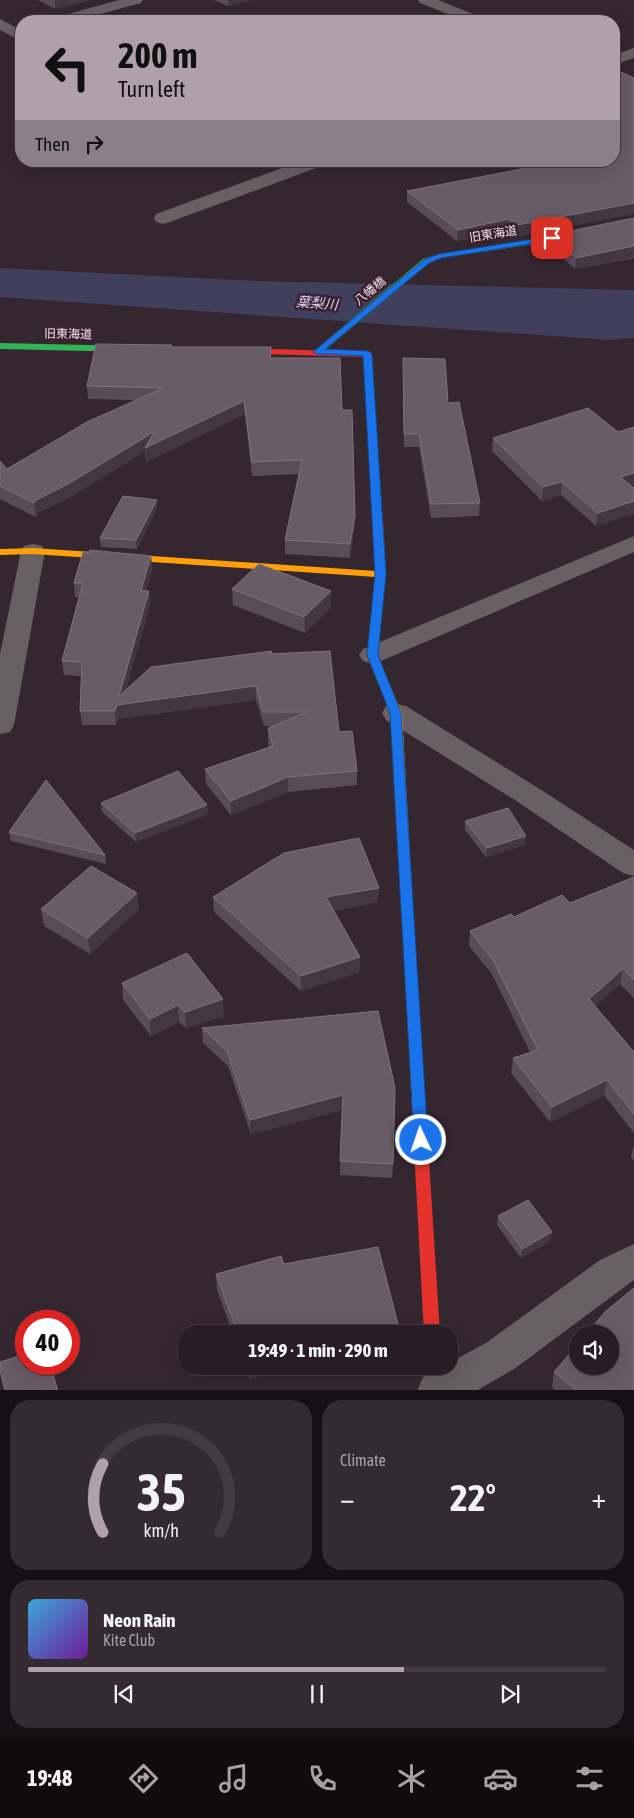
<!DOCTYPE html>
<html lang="en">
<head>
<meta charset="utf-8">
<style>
	:root { --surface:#281d24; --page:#342a31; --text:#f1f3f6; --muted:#a5a2a6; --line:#443b41; --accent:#b0a0aa }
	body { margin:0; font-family:"Asap Condensed","Noto Sans JP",sans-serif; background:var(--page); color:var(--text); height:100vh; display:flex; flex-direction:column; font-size:19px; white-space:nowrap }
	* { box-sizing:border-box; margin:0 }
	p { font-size:16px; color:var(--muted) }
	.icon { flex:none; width:28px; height:28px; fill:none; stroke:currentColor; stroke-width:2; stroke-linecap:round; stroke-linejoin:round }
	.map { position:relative; height:1390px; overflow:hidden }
	.sheet { display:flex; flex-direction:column; gap:10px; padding:10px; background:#161014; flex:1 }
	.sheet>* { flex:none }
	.banner { position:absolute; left:15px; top:15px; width:605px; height:152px; border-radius:20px; box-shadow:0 5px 20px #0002,0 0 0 1px var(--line); background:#b0a0aa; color:#111; overflow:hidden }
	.fabs { position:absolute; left:569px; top:1325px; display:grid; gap:10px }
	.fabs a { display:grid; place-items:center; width:50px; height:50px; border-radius:50%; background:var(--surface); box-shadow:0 5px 20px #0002,0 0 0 1px var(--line); font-size:25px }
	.speed { position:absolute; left:15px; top:1310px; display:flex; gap:10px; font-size:25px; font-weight:700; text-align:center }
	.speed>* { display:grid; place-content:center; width:65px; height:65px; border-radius:50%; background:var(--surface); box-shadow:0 5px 20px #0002,0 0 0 1px var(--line); line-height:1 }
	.speed .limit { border:8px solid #d22; background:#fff; color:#111 }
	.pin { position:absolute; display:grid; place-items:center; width:42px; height:42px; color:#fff; margin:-21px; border-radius:10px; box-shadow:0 2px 8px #0006 }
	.me { position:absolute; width:55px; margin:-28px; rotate:357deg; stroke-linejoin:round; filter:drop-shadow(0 0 4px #0008) }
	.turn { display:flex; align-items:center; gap:18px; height:105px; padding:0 20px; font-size:22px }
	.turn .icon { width:65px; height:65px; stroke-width:2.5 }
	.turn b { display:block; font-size:35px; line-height:42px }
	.then { display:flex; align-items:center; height:48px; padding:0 20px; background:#0003; gap:10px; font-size:19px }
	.big { font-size:38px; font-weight:700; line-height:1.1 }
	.sheet .card { flex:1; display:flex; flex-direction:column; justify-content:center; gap:8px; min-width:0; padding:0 18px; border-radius:20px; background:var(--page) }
	.sheet .dial { align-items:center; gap:0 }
	.dial svg { height:130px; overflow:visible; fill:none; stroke:var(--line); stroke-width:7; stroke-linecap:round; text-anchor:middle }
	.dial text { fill:var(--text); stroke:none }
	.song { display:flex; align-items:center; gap:15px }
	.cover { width:60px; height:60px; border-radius:8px; background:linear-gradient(135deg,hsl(200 70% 55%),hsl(280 70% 35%)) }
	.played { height:5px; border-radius:2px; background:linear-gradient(90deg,var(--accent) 65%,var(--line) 65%) }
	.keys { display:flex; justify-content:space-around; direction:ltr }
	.heat { display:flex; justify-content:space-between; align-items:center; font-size:28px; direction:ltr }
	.sheet .tiles { flex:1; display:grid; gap:10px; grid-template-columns:1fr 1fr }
	.card:last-child { grid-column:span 2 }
	.trip { position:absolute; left:178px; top:1325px; width:280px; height:50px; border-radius:20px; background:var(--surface); box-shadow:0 5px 20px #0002,0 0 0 1px var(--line); font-weight:700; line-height:50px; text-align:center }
	.tabs { display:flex; height:80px; justify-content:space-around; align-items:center; background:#100c0e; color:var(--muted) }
	.tabs .icon { width:35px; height:35px }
	.tabs .selected { color:var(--accent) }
	.tabs b { font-size:22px; color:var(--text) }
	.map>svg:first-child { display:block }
	.water { fill:#403f5c }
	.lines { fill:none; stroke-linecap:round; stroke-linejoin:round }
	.street { fill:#696063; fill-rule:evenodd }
	.fast { fill:#30b455; fill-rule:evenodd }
	.slow { fill:#ff9f0a; fill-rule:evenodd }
	.jam { fill:#e5322d; fill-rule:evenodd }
	.wall { fill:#584d57 }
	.shaded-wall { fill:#433741 }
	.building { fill:#685d67; stroke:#7e727c }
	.route { fill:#1a73e8; stroke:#114b97 }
	.labels { text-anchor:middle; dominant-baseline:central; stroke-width:5; stroke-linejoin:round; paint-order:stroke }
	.far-street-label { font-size:12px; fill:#f3e1ec; stroke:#3b2132 }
	.far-water-label { font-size:14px; font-style:italic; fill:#d8d8fd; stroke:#3b2132 }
</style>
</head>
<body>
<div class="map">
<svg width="634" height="1391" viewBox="0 0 634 1391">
	<rect width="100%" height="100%" fill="#352730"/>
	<path class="water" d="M0,268L257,281L634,290V338L610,340L0,297Z"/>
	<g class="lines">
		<path class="street" d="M119,0H143L141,3L75,21H51L54,18Z
			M418,0H438L483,18L486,21H465L420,3Z
			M0,19L21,30V41L0,30Z
			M634,48V58L614,65V55Z
			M301,161H327L324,165L170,222L163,224L156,222L154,218L156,214Z
			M634,536V552L381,661L372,664L363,661L359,655L363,649Z
			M33,544L42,546L45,551L14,725L10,732L0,734V654L21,551L24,546Z
			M396,704L406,706L535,786L634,850V876L623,873L515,800L386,720L382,713L386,706Z
			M634,1244V1280L514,1369L476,1391H417L423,1377L443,1366H449V1363L486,1343L600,1260Z"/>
		<path class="fast" d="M634,219V223L535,244L441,258L429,263L320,354L317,355L313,352L423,259L439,254L535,240Z
			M0,343L133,346L137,349L133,352L0,349Z"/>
		<path class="slow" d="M378,520L383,523L386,574L377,655L402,713L413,906L412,909H402L401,906L390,713L367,655L376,577L33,554L0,555V549L33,548L376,571L373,523Z"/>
		<path class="jam" d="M233,348L371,352L383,523L382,525L378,526L373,523L364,357L230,353L229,351Z
			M407,901L412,903L413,906L440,1334H424L401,906L402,903Z"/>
	</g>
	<path class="wall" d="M38,0H90L55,9Z
		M214,0H250L228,6Z
		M518,161H614L516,237L508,231L457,241L407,202V191L531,167Z
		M634,218V258L575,269L550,247L551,235Z
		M172,345V347H271V358L342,410L355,516L354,530L350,558L285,554V540L299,474L252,476L245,414L146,462L145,451L69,498L37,513L36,517L0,499V461L7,469L135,400L88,399L87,386Z
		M403,358L448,403L480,503L479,516L431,518L419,447H404Z
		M618,432L632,486L596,526L561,495L542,501L492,451L493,438Z
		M157,509L137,549L101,547L100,538Z
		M89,553L151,556L152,570L146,591H149L150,605L126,689L272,651L273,654L339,732L357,771V785L288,792L231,815L206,784L205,769L269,747L268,743V728L272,726H264L256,700L118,719L116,725H82L80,711L81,676L64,675L62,661L79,597H75L74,583Z
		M232,589L331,591V607L305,633L233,605Z
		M101,803L208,814L136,842L102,812Z
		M465,821L526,836L525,845L486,857L465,830Z
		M9,832L105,855L106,864L11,841Z
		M634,877V998L620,984L595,1006L634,1052V1133L604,1095L550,1122L511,1073L513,1058L530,1052L492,974L469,946L470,931L514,917L570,903Z
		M137,893L139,909L90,954L44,926L41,909Z
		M213,897L378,902L334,911L360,957L359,972L301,991L214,912Z
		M122,983L224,1016L186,1028L179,1022L151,1036L123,1000Z
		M378,1011L393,1164L392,1178L340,1175L342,1110L251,1134L228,1066L203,1043L202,1028Z
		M634,1144V1161L631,1157Z
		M498,1216L552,1232L550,1241L521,1258L497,1225Z
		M216,1274L398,1324L397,1334H233L217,1290Z
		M245,1366H281L250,1379Z
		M554,1372L634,1391H556L552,1387Z"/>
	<path class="shaded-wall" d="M55,0H90L55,9Z
		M228,0H250L228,6Z
		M634,203V214L516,237L517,225Z
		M509,219L508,231L457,241L458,230Z
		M634,246V257L575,269L576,258Z
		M244,401L245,414L146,462L145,451L69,498L37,513L36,517L34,503L36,500L154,432Z
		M634,473V485L618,490L620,477Z
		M562,482L561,495L542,501L543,487Z
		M157,500V509L137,549L136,540Z
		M634,501V514L596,526L598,513Z
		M355,516L354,530L350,558V544Z
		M151,556L152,570L142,605L141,591Z
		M149,591L150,605L122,704L256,686V700L118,719L116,725L115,711Z
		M331,591V607L305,633L304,617Z
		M288,777V792L231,815V801Z
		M207,805L208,814L136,842L135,833Z
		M526,836L525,845L486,857L487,848Z
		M379,888L378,902L326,912V897Z
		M137,893L139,909L90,954L88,938Z
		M360,957L359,972L301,991V976Z
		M623,969L620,984L587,1014L589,999Z
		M223,999L224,1016L186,1028L185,1012Z
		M178,1005L179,1022L151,1036L150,1019Z
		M607,1080L604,1095L550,1122L552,1107Z
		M343,1095V1110L251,1134L250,1120Z
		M552,1232L550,1241L521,1258L522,1249Z
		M249,1366H281L250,1379Z"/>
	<path class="building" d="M614,69L634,78V203L517,225L509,219L458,230L407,191L548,164L541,161H614Z
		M634,218V246L576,258L551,235Z
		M96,344L172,345L171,347H271L270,358H340L342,410H352L355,516L350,544L285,540L302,460L252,462L244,401L145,448L154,432L68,484L36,500L34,503L0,486V461L7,469L87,422L163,388L87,386Z
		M403,358L445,359L448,403L459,402L480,503L431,504L419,434H404Z
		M588,408L618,432L634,427V473L620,477L634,488V501L598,513L562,482L543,487L493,438Z
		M123,496L157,500L136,540L100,538Z
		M90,550L151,556L141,591H149L119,696L151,667L272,651L269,654L330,651L339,732L352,731L357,771L288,777L231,801L205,769L273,746L268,728L307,712H263L256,686L117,705L115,711H80L82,662L62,661L83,583H74L83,552L89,553Z
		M259,564L331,591L304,617L232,589Z
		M178,771L207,805L135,833L101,803Z
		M46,780L105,855L9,832Z
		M508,808L526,836L487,848L465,821Z
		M359,838L379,888L326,897L360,957L301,976L213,897L284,853Z
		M91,866L137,893L88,938L41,909Z
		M634,877V980L623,969L589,999L634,1052V1114L607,1080L552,1107L513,1058L538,1050L493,960L470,931L511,914L514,917L562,895L570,903Z
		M187,953L223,999L185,1012L178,1005L150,1019L122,983Z
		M378,1011L395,1088L393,1164L340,1161L343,1095L250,1120L227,1051L202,1028Z
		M528,1200L552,1232L522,1249L498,1216Z
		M378,1247L398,1324L342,1334H238L216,1274L281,1256L284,1264Z
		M634,1288V1391H578L554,1372L578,1344V1366H610V1334H586L606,1311Z
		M26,1354V1364H50L58,1391H5L0,1370V1362Z"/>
	<path class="route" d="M552,236H555V240L441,258L429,263L325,349L368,351L372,354L386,574L378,655L401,713L428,1140L426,1144L421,1146L416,1144L414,1140L390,713L367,655L375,574L363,356L317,354L313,352L424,260L439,254Z"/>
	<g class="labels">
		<g class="far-street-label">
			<text transform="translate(493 234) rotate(-9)">旧東海道</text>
			<text transform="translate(370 291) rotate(-39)">八幡橋</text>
			<text transform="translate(68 334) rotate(1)">旧東海道</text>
		</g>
		<g class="far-water-label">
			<text transform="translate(317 303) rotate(5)">葉梨川</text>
		</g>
	</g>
</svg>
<div class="fabs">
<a><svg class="icon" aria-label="sound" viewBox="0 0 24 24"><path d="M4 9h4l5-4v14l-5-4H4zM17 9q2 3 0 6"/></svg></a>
</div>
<div class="speed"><div class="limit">40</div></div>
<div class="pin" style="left:552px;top:238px;background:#d93025"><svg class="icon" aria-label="arrive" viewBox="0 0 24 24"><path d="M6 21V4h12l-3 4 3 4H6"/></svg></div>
<svg class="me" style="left:421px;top:1140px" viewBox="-20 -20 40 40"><circle r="17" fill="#1a73e8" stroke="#fff" stroke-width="3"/><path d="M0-11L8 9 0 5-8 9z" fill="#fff"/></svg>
<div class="trip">19:49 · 1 min · 290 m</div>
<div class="banner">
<div class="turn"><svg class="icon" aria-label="left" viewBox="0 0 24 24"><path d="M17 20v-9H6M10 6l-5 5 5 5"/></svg><div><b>200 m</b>Turn left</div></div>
<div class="then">Then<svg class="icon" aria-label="right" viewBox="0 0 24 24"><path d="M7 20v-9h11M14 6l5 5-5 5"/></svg></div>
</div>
</div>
<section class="sheet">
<div class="tiles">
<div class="card dial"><svg viewBox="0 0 100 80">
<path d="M14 69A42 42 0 1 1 86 69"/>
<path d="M14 69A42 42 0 0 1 14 27" stroke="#b0a0aa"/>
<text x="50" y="56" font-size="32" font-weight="700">35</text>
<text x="50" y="72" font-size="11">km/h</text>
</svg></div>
<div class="card"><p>Climate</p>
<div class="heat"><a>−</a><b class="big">22°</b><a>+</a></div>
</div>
<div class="card">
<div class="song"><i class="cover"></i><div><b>Neon Rain</b><p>Kite Club</p></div></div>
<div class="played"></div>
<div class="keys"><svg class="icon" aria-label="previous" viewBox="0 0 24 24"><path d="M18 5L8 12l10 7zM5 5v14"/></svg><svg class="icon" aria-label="pause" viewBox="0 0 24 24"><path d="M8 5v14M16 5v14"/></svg><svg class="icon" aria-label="next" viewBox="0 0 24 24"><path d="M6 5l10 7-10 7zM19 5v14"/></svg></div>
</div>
</div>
</section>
<nav class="tabs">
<b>19:48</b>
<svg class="icon selected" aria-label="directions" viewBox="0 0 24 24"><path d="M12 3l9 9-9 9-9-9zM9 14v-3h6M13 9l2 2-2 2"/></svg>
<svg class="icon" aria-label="music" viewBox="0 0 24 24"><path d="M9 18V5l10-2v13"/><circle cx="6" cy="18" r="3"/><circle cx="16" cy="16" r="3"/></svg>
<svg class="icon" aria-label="phone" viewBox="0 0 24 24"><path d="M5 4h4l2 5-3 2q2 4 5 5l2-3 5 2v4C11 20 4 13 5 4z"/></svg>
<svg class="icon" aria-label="climate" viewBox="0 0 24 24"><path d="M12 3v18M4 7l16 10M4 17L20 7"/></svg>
<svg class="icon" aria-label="car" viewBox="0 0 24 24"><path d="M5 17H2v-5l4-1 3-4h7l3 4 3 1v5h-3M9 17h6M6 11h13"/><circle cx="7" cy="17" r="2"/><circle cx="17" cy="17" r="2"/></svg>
<svg class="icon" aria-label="filters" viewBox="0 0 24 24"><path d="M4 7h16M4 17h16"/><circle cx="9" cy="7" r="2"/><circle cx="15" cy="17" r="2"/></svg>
</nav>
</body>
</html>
